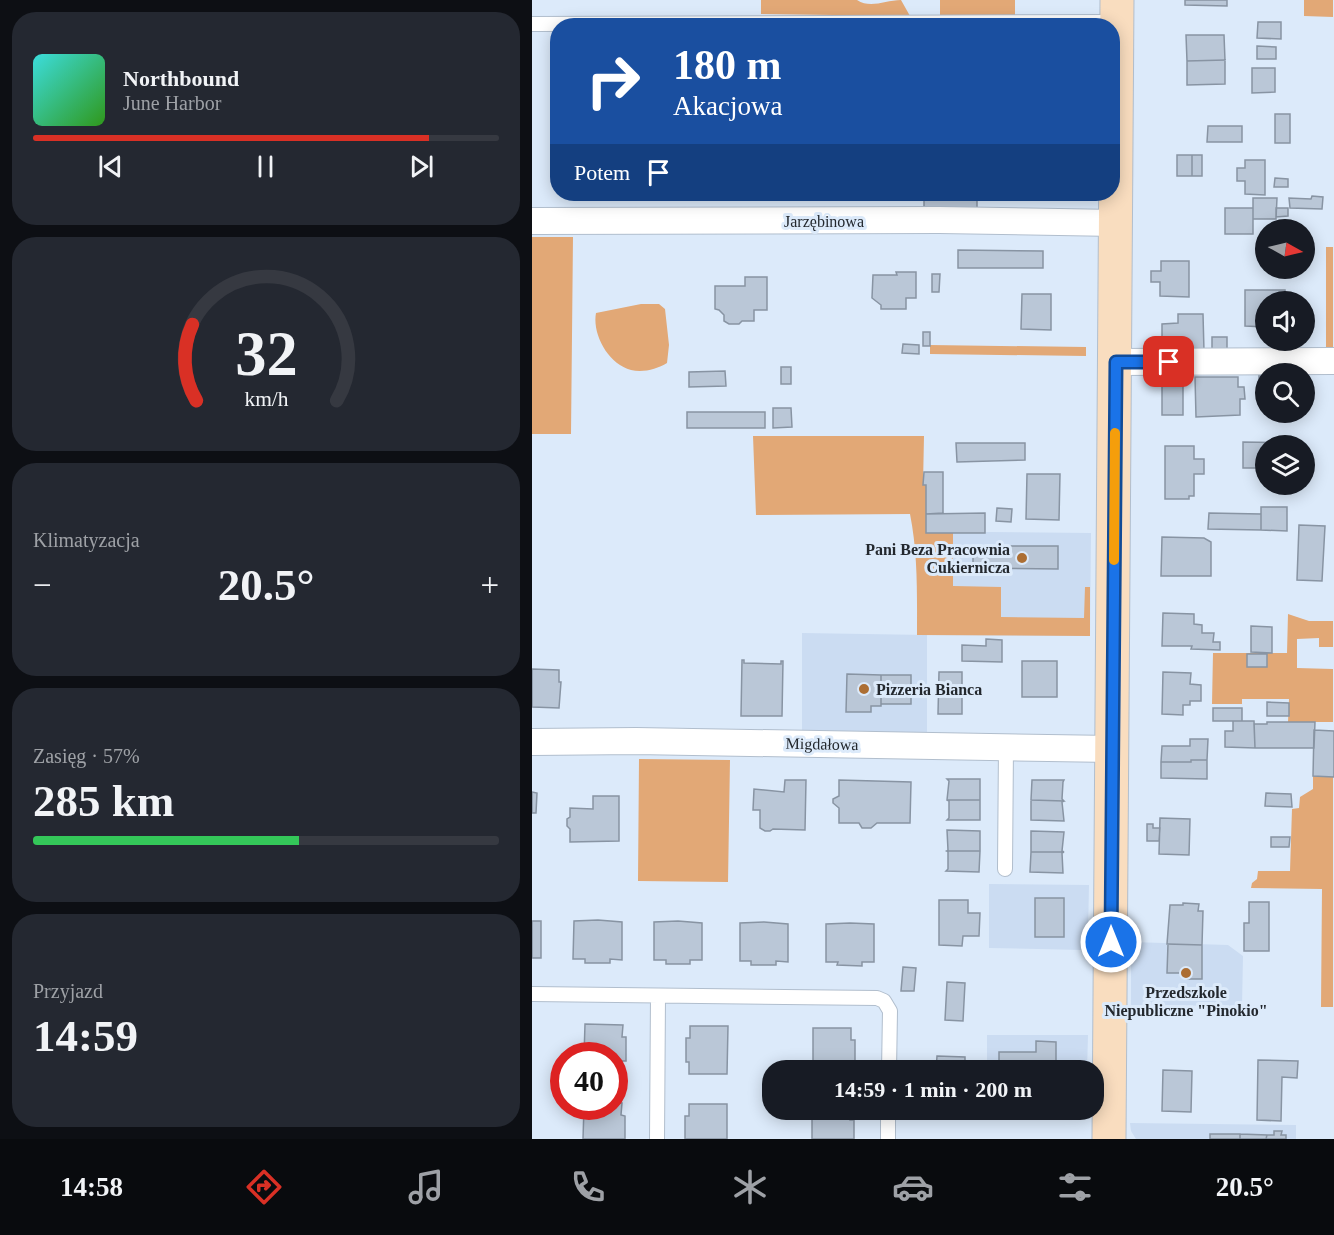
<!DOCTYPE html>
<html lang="pl">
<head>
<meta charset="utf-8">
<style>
	:root { --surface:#171b24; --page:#242831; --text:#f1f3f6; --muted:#9ea1a6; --line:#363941; --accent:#d93025 }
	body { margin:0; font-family:"Times New Roman",serif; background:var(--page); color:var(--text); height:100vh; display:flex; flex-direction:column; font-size:22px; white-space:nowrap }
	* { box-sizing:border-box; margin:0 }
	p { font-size:20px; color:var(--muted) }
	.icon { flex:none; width:33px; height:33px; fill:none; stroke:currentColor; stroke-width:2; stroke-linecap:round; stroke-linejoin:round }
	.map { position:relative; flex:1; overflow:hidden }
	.panel { display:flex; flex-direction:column; gap:12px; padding:12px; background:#0d0f14; width:532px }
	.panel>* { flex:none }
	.hud { position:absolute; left:18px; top:18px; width:570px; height:183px; border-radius:24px; box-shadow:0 3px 15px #0003; background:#1a4fa0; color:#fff; overflow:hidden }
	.needle { width:39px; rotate:98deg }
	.buttons { position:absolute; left:723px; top:219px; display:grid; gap:12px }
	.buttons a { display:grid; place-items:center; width:60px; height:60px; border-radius:50%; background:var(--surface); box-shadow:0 3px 15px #0003; font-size:30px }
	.speed { position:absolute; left:18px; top:1042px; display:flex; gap:12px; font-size:30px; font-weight:700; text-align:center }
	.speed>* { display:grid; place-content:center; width:78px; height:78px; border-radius:50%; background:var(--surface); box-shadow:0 3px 15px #0003; line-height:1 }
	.speed .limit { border:9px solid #d22; background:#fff; color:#111 }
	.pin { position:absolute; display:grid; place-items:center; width:51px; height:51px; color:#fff; margin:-26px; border-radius:12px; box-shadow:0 3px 9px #0006 }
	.me { position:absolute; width:66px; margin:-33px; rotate:0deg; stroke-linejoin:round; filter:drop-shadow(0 0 4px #0008) }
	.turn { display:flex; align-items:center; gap:21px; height:126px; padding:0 24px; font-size:27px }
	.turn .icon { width:78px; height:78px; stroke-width:2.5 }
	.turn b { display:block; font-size:42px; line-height:51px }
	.then { display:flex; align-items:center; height:57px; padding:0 24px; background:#0003; gap:12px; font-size:22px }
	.big { font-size:45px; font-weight:600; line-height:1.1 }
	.panel .tile { flex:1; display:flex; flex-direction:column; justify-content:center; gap:9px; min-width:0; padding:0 21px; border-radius:24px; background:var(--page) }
	.panel .dial { align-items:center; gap:0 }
	.dial svg { height:156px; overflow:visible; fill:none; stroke:var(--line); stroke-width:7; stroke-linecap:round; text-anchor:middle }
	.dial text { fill:var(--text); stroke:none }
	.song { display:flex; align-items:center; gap:18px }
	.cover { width:72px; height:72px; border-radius:9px; background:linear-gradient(135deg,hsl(180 70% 55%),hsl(110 70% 35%)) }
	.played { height:6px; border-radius:3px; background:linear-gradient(90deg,var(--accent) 85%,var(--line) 85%) }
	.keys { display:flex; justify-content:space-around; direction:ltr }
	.heat { display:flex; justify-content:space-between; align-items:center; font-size:33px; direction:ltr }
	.charge { height:9px; border-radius:4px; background:linear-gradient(90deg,#34c759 57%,var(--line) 0) }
	.trip { position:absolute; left:230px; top:1060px; width:342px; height:60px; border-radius:24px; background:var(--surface); box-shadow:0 3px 15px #0003; font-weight:600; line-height:60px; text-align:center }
	.tab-bar { display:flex; height:96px; justify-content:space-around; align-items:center; background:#090b0e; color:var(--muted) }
	.tab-bar .icon { width:42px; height:42px }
	.tab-bar .current { color:var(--accent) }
	.tab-bar b { font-size:27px; color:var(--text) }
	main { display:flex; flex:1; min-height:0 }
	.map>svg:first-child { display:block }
	.built { fill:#cbdcf2 }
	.green { fill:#e2a876 }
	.building { fill:#bac7d7; stroke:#8894a3; stroke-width:1.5 }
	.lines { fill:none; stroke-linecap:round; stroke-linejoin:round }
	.lane-casing { stroke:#b1becd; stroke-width:16 }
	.street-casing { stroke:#b1becd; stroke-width:28 }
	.secondary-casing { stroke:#b1becd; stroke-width:35 }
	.lane { stroke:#fff; stroke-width:14 }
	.street { stroke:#fff; stroke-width:26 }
	.secondary { stroke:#f9ddbf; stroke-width:33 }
	.route-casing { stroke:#114b97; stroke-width:15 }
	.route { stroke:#1a73e8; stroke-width:10 }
	.slow { stroke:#f59e0b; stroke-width:10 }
	.poi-dot { fill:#ac6e33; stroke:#dceafa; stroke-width:2 }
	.labels { text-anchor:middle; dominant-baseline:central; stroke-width:6; stroke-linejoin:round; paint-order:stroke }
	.street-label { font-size:16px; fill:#23282e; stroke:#dceafa }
	.poi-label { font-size:16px; font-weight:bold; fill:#23282e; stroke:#dceafa; text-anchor:end }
</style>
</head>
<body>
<main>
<section class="panel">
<div class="tile">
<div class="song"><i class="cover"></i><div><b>Northbound</b><p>June Harbor</p></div></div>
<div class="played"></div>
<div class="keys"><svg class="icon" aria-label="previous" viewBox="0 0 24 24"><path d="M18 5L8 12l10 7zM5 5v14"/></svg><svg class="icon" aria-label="pause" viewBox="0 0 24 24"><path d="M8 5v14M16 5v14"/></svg><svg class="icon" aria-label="next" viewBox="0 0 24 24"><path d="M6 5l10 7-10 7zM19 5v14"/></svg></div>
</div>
<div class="tile dial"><svg viewBox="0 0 100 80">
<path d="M14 69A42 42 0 1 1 86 69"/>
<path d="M14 69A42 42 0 0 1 12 30" stroke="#d93025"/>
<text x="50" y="56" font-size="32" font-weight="700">32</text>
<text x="50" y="72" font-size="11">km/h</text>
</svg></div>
<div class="tile"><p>Klimatyzacja</p>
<div class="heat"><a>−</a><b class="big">20.5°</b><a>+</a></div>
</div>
<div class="tile"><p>Zasięg · 57%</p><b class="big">285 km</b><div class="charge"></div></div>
<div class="tile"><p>Przyjazd</p><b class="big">14:59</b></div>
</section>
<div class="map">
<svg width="802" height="1139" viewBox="0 0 802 1139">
	<rect width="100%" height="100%" fill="#dceafa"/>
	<path class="built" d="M457,532L559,533L558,636L395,635V734L270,732V633L395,635L394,533Z
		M457,884L557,885L556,933H550V950L457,948Z
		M599,942L696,945L711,956L710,1006L599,1005Z
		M455,1035H556L555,1071H455Z
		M598,1123L764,1125V1139H604L599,1131Z"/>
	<path class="green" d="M229,0H325C339,9 353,0 369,0L378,16L229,14Z
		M408,0H483V15H408Z
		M772,0H801V17L772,16Z
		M0,237H41L39,434H0Z
		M794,247H801V347H794Z
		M109,304H127L133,309L137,345L135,363C125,369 111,373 99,370C76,364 60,334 64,313Z
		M398,345L554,347V356L398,354Z
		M221,436H392L391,485H394V533H421V586L469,587V617L552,618L553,587H558V636L385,635C385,594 386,554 378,514L224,515Z
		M756,614L777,621H801V647H787V638L765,639V668L801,669V722H756L757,699H710V704H680L681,653H755Z
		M107,759L198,760L196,882L106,881Z
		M781,776L801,777V1007H789L790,889L719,888L720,883L725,879L726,871H758L760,809L767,808L768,797L781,789Z"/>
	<path class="building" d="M653,0H695V6L653,5Z
		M726,22H749V39L725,38Z
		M654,35H692L693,60L655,61Z
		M725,46L744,47V59H725Z
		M693,60V84L655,85V61Z
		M720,68H743V92L720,93Z
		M743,114H758V143H743Z
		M676,126H710V142H675Z
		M645,155H660V176H645Z
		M660,155H670V176H660Z
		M713,160H733V195L713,194V181H705V168H713Z
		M743,178L756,179V187H742Z
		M392,195H445V211H392Z
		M780,196L791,197L790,209L758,208L757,198L779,199Z
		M721,198H745L744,219H721Z
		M693,208H721V234H693Z
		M744,208H756V216L744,217Z
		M426,250L511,251V268H426Z
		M629,261H657V297L628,296V282H619V271H629Z
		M364,272H384V298H374V309H349V305L340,298L341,275H365Z
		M400,274H408L407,292H400Z
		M213,277H235V310H222V321H210L207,324H197L192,321V315L187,310L183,309V286H213Z
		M713,290H753V302H734V327L713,326Z
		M490,294H519V330L489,329Z
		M646,314H671L672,351L630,352V324L646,323Z
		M391,332H398V346H391Z
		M680,337H695V353H680Z
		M371,344L387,345V354L370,353Z
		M249,367H259V384H249Z
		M193,371L194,386L157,387V372Z
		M727,374H734V396H727Z
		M663,377H706V387H712L713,399H708V415L664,417Z
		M630,382H651V415H630Z
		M241,408H259L260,427L241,428Z
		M155,412H233V428H155Z
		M711,442L764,443V446H734V468H711Z
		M424,443H493V460L425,462Z
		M633,446H662V459H672V474H662V496H657V499H633Z
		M392,472H411V513L394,514V485H391Z
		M495,474H528L527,520L494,519Z
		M729,507H755V531L729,530Z
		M465,508L480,509L479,522L464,521Z
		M453,513V533H394V514Z
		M677,513L729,514V530L676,529Z
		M767,525L793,526L790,581L765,580Z
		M630,537L672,538L679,542V576H629Z
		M441,546H526V569L441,568Z
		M631,613L662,614V624L670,625V633H682L681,642H688V650L659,649L660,646H630Z
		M719,626L740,627V653L719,652Z
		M454,639L470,640V662L430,661V645L454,646Z
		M715,654H735V667H715Z
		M210,660H212V663L249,664V661H251L250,716H209Z
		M490,661H525V697H490Z
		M0,669L27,670V682H29L27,708L0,707Z
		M407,672H430V714H406Z
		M631,672L659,673L658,684L669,685V701H658V705H651V715L630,714Z
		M315,674L349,675V706H339V712H314Z
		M349,675H379V704H349Z
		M735,702L757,703V716H735Z
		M681,708H710V721H681Z
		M701,721H722L723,748L693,747V731H701Z
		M735,722H783L782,748H723L722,724H735Z
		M782,730L802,731V777L781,776Z
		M658,739H676L675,760H659V762H629L630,746H658Z
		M659,760H675V779L629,778V762H659Z
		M415,779H448V800H415L417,781Z
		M253,780H274L273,830L241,829L238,831H233L228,828V810H221L222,789L252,792Z
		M307,780L379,782L378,823H345L339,828H330L327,823H307V808L301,803V799L307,796Z
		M500,780H532L531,782L530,799L532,801L499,800Z
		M0,792L5,793L4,813H0Z
		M734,793L759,794L760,807L733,806Z
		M61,796H87V841L38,842V829L35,826V819L38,817V808L61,809Z
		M415,800H448V820H415L417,818V801Z
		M499,800L532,801L530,802L532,821L499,820Z
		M628,818L658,819L657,855L627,854Z
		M615,824H621V828H628L627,841H615Z
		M415,830L448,831V851H415L416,850Z
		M499,831L532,832L530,851L532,852H499Z
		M739,837H758L757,847H739Z
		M415,851H448L447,872L414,871L416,869V852Z
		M499,852H532L530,853L531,873L498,872Z
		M503,898H532V937H503Z
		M407,900H436V913H448L447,936H431L430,946L407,945Z
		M717,902H737V951H712V923H717Z
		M651,903L667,904L666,911H671L670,945L635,944L638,905H651Z
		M66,920L90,922V960L78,959V963H53V959H41L42,921Z
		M0,921H9V958H0Z
		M146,921L170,923V960H158V964H134V960H122V922Z
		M232,922L256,924V962L244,961V965H219V961H208V923Z
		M318,923L342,924V962H330V966L305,965L306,962H294V924Z
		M636,944L670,945V979H654V973H635Z
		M371,967L384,968L382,991H369Z
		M415,982L433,983L431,1021L413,1020Z
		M53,1024L91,1025L90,1037H94V1061H90V1073H82V1056H52Z
		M158,1026H196L195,1074H157V1062H154V1038H158Z
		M281,1028H319V1040H323V1064H319V1071H281Z
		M504,1041L524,1042V1071H461V1063L467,1064V1052H504Z
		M405,1056L433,1057V1069H445V1071H404Z
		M726,1060L766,1061L765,1078L750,1077L749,1121L725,1120Z
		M631,1070L660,1071L659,1112L630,1111Z
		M82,1103H90L89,1115L93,1116V1139H51L52,1107H82Z
		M157,1104H195V1139H153V1116H157Z
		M280,1110H318V1120H322V1139H280Z
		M742,1131H750L749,1135H754V1139H734L735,1135H742Z
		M678,1134H708V1139H678Z
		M708,1134L735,1135L734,1139H708Z"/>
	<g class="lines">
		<g class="lane-casing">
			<path id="lane" d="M0,24L585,22
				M473,869L474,746
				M0,994L345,998L352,1001L358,1011L357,1071
				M125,1139L126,996
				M356,1139V1110"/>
		</g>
		<g class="street-casing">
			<path id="street" d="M0,221L407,220L584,223
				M583,362L802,361
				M0,742L104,741L580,749"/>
		</g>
		<g class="secondary-casing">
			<path id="secondary" d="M577,1139L585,0"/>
		</g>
		<use href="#lane" class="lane"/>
		<use href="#street" class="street"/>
		<use href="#secondary" class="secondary"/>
	</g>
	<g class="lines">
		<g class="route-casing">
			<path id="route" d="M579,942L584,362H637"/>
		</g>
		<use href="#route" class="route"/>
		<path class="slow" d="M582,560L583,433"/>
	</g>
	<g class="poi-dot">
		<circle cx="490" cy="558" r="6"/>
		<circle cx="332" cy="689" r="6"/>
		<circle cx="654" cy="973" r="6"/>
	</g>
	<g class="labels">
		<g class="street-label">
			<text x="292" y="221">Jarzębinowa</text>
			<text transform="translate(290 744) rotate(1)">Migdałowa</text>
		</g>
		<g class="poi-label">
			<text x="478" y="549">Pani Beza Pracownia<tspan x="478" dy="18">Cukiernicza</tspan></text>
			<text x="344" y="689" text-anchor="start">Pizzeria Bianca</text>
			<text x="654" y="992" text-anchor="middle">Przedszkole<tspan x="654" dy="18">Niepubliczne "Pinokio"</tspan></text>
		</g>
	</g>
</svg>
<div class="buttons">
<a><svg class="needle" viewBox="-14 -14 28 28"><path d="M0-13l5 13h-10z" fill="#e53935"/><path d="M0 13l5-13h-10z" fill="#9ea1a6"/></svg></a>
<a><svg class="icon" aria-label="sound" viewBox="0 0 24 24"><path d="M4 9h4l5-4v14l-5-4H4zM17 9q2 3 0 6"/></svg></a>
<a><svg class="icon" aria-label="search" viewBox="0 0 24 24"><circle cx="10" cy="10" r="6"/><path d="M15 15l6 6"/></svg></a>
<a><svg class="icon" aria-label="layers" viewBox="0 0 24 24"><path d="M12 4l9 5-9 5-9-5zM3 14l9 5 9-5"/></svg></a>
</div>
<div class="speed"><div class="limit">40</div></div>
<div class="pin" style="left:637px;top:362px;background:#d93025"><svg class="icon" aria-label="arrive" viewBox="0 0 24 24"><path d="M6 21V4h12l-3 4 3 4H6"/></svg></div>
<svg class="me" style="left:579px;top:942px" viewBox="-20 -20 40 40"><circle r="17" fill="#1a73e8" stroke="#fff" stroke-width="3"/><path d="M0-11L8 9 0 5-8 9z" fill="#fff"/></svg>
<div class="trip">14:59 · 1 min · 200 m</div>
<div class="hud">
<div class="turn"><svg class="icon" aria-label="right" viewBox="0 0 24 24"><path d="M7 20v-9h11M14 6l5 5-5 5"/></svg><div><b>180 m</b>Akacjowa</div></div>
<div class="then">Potem<svg class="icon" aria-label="arrive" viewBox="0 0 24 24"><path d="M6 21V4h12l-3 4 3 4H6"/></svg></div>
</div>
</div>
</main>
<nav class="tab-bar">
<b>14:58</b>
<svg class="icon current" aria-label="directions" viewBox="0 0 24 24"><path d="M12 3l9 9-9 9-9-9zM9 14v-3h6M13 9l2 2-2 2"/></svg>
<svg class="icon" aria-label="music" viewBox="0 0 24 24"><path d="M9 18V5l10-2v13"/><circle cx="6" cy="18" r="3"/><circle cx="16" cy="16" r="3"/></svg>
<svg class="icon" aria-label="phone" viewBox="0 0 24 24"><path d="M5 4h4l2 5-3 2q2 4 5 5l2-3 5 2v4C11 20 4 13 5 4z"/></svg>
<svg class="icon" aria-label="climate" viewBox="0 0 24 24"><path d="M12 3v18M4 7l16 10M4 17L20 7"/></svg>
<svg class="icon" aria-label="car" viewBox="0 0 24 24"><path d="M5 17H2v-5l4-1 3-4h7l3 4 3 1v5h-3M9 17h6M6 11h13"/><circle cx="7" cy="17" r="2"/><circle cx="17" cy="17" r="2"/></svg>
<svg class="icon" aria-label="filters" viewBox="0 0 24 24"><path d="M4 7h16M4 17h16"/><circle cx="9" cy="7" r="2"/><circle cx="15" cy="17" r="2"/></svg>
<b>20.5°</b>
</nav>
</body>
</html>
